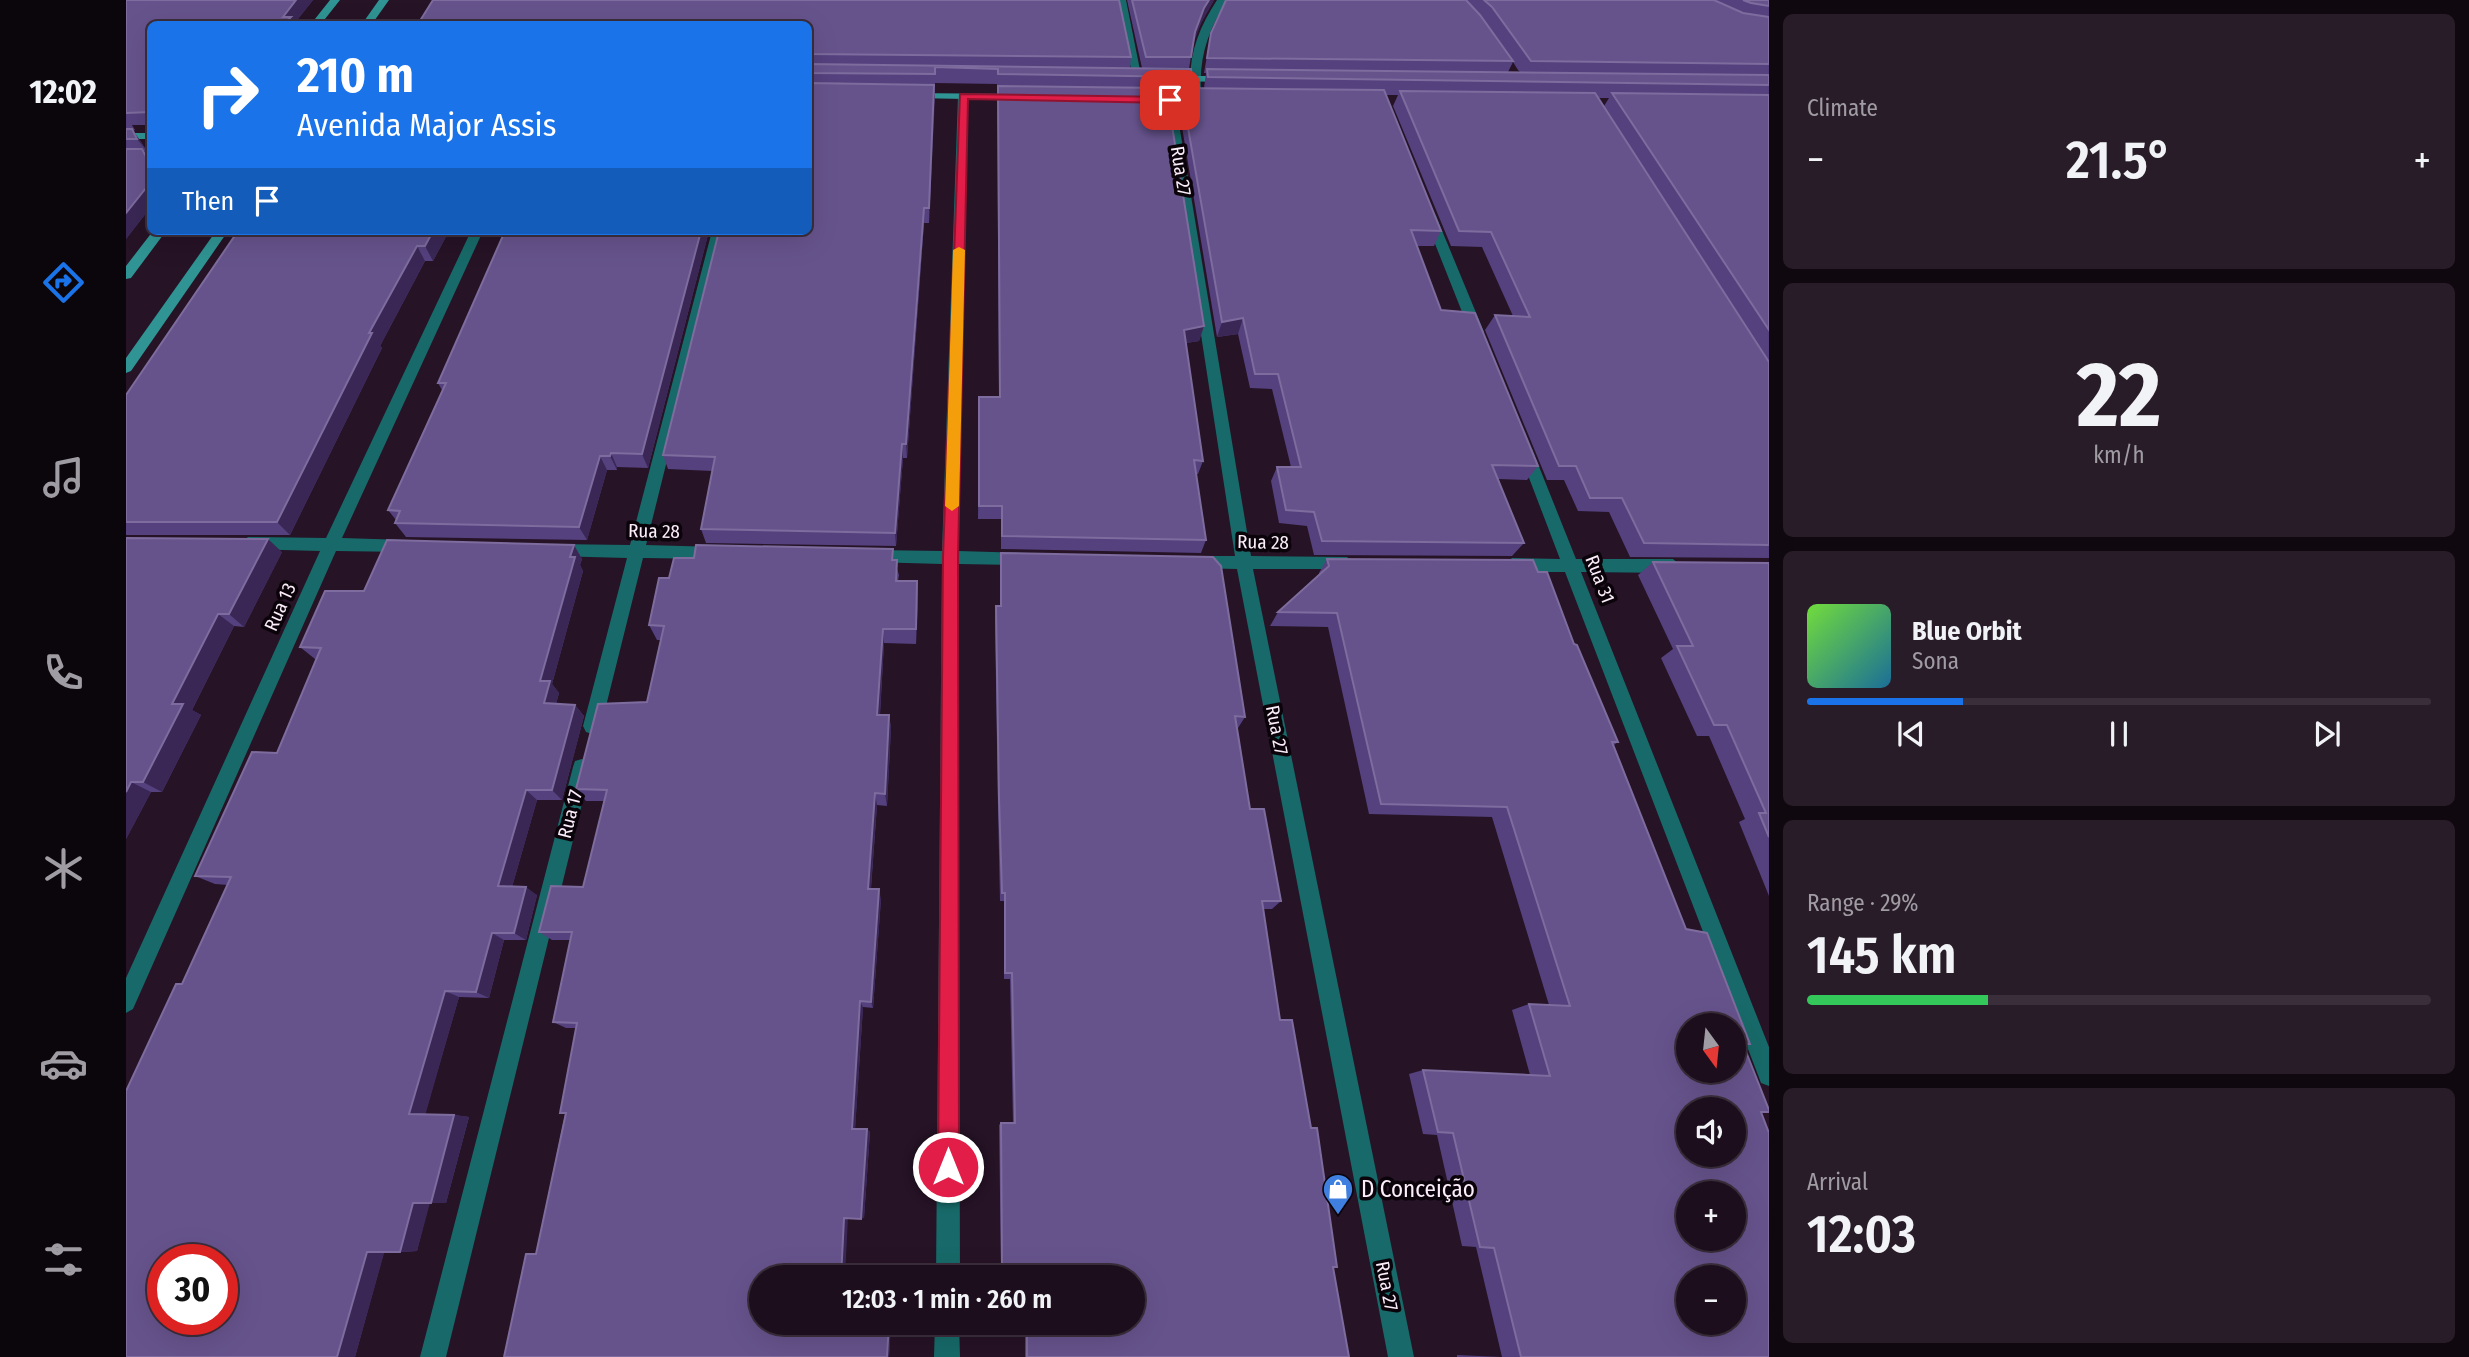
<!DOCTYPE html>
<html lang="en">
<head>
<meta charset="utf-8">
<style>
	:root { --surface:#1c0e1c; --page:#291c29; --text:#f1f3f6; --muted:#a09ca3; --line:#3a2e3b; --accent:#1a73e8 }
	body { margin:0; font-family:"Fira Sans Condensed",sans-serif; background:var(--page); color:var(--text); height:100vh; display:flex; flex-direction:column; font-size:26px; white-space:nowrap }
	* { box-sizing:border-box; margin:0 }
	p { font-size:23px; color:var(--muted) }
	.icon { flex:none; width:38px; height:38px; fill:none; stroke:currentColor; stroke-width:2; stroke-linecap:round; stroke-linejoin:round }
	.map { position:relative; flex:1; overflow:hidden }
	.drawer { display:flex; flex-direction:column; gap:14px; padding:14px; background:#0f080f; width:700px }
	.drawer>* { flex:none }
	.guide { position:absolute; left:21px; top:21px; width:665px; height:214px; border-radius:10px; box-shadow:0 7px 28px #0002,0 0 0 2px var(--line); background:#1a73e8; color:#fff; overflow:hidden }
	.needle { width:46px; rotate:165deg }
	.buttons { position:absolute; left:1550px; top:1013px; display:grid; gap:14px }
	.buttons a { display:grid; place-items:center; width:70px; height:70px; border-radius:50%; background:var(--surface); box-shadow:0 7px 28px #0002,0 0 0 2px var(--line); font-size:35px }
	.speed { position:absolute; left:21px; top:1244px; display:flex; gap:14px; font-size:35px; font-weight:700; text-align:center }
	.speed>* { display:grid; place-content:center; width:91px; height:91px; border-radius:50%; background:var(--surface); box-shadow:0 7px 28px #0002,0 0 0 2px var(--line); line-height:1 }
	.speed .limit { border:10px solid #d22; background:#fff; color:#111 }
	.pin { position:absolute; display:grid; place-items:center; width:60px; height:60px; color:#fff; margin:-30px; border-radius:14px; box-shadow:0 4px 10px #0006 }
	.me { position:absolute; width:77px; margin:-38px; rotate:0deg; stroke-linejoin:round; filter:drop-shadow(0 0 5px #0008) }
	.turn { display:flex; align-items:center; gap:24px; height:147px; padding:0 35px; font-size:32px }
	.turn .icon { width:91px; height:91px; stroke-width:2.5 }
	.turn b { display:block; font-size:49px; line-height:60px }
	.then { display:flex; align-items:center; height:66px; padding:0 35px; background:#0003; gap:14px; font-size:26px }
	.big { font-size:52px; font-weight:600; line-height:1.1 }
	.drawer .widget { flex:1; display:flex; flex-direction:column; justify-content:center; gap:10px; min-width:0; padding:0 24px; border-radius:10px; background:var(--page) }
	.drawer .dial { align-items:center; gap:0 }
	.dial b { font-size:91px; line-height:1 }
	.song { display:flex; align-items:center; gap:21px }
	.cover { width:84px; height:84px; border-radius:10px; background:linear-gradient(135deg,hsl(100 70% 55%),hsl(200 70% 35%)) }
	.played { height:7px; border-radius:4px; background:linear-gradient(90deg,var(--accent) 25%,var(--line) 25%) }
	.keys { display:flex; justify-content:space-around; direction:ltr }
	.heat { display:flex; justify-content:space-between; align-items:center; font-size:38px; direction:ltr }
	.charge { height:10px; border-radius:5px; background:linear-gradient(90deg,#34c759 29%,var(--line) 0) }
	.trip { position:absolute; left:623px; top:1265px; width:396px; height:70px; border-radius:35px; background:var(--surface); box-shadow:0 7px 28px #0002,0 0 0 2px var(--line); font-weight:600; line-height:70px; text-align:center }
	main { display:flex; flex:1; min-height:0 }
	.tabs { display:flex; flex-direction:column; width:126px; justify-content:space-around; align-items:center; background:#0b060b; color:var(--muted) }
	.tabs .icon { width:49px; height:49px }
	.tabs .current { color:var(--accent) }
	.tabs b { font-size:32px; color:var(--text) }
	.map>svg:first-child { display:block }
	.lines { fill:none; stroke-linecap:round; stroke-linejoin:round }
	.lane { fill:#176a69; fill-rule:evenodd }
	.street { fill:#176a69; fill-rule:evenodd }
	.secondary { fill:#2f9493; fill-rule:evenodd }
	.wall { fill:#54417e; fill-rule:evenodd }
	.shaded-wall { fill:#3a2755 }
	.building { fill:#66538c; stroke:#7d6c9d; stroke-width:2; fill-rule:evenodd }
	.route { fill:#e11d48; stroke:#92132f; stroke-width:2 }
	.slow { fill:#f59e0b }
	.labels { text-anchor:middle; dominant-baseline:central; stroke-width:7; stroke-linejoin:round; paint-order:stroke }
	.street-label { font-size:19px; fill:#fbedfa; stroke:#0a040a }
	.near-poi-label { font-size:23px; fill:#fbedfa; stroke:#0a040a; text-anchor:start }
</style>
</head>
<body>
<main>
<nav class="tabs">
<b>12:02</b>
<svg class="icon current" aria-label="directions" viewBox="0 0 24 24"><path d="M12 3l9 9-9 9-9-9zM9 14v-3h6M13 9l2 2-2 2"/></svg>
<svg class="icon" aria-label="music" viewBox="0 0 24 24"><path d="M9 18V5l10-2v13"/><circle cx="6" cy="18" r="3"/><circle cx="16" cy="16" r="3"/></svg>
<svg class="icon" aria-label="phone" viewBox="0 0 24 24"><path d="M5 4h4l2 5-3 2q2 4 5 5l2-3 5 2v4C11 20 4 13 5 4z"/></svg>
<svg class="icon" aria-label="climate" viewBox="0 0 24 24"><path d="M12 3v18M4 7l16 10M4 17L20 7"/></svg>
<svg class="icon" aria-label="car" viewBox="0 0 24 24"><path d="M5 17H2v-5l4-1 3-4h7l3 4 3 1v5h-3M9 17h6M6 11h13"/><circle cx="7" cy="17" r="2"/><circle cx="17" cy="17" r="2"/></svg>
<svg class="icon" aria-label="filters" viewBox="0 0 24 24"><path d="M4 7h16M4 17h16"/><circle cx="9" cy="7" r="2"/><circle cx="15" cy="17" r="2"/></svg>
</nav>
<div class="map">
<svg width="1643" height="1357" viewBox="0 0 1643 1357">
	<rect width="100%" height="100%" fill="#261326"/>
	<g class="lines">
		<path class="lane" d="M990,0H1000L1016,80L1007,78Z"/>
		<path class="street" d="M1091,0H1101C1081,32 1071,62 1076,100L1071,103L1066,100C1060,62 1070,32 1091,0Z
			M837,93L842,96L832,551L899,553L907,559L899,565L832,564L834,1278H810L816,564L745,562L737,556L745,550L816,551L832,96Z
			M1044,97L1049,100L1125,556L1221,557L1229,563L1221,569H1127L1288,1357H1262L1111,569L1067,568L1059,562L1067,556H1109L1039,100Z
			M1304,212L1310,216L1358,332L1356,335H1346L1344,332L1298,216Z
			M345,231H357L216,538L280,540L288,546L280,552L210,551L7,1009L0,1013V978L194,551L122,549L114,543L122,537L200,538Z
			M586,231H598L520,545L591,547L599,553L591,559L517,558L475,726L472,732L466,734L460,732L457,726L501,558L427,556L419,550L427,544L504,545Z
			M1399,444L1406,449L1450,559H1547L1555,566L1547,573L1455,572L1643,1047V1086L1635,1083L1632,1075L1439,572H1386L1378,565L1386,558L1434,559L1392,449Z
			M456,759L463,761L465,767L320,1357H294L447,767L449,761Z
			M809,1323H833L834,1357H808Z"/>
		<path class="secondary" d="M204,0H214L195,24H185Z
			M253,0H263L246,24H236Z
			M1037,76H1101L1106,79L1101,82L1041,81L1037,80Z
			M783,93L892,94L897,97L892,100L787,98L782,95Z
			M1014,97H1074L1079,100L1074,103L1018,102L1013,99Z
			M0,133H24V139H0Z
			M0,154H24V160H0Z
			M27,231H40L5,278L0,279V266Z
			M90,231H102L5,371L0,373V358Z"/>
	</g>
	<path class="wall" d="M0,0H187L168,24H24V125H6L9,130L7,131L15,142L21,151H18L24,159V208L0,239Z
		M1001,0H1088L1075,23L1067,43L1063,69L1066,77L1063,88H1078L1080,73H1078L1085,33L1100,0H1643V558L1504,557L1483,512L1452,511L1438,480H1421L1359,330L1369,315L1387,316L1356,247L1325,246L1267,106L1272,95H1260L1315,231L1308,246H1291L1315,310L1412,466L1401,480L1372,479L1398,543L1386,556L1188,555L1181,526L1153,523L1145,481L1151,467H1165L1146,389L1124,388L1112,334L1091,337L1052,103L1055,92H1040L1078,326L1073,341L1060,343L1077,461L1072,474H1070L1080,540L1075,553L875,549V519H852L853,397H873L871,84L809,83L803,223H798L781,458H777L770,546L580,543L575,529L586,471L542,469L537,455L682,231V24L1005,57L1004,68H1016ZM1387,62L1392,70L1394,72H1382ZM1472,98H1483L1478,106Z
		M112,231H323L307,261H299L254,346L256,348L164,535H0V395Z
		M583,231L522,468L491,467V470H481L461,540L280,537L269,523L270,520L262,510L316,390L312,383Z
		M0,538L156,552L118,627L108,626L66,710L75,715L36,792H25L0,839Z
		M448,545L456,559L454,565L457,571L426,684L433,693L430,704L449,705L458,716L436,800H411L386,887L411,895L400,940H378L363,998L333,997L299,1114L328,1115L343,1117L320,1203H303L291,1251L274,1252H258L229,1357H0L56,984L102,885L89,884L69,876L151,753L190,659H189L174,647L238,591Z
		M875,553L1119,717L1112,728H1111L1124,809L1155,901L1146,909H1137L1154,1020L1207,1267L1223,1357H899V1323H1006V1278H899V1268L876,1267L875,1265L873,1125L875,1123H887L884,979H878V901H874L872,808L869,620L870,606H874Z
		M1201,559L1412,572L1448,644L1492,742L1488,745L1560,929L1624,1044L1618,1045L1643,1112L1635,1113L1643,1357H1331V1355L1376,1357L1350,1247L1336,1246L1311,1135L1297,1134L1283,1074L1297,1070L1404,1075L1386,1010L1403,1004L1423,1005L1366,817L1243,814L1202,627L1144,626L1152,612L1193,575V573Z
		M768,560L773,575L772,581H791L792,597L790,644L758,643L754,715H763L765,728L761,806L751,805L745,889L755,899L747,1008L737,1007L729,1129H741L744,1132L738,1218H722L635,1323H765L763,1357H378L400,1254L410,1253L439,1114L434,1113L450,1028H440L427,1022L444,940H426L413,932L457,887L478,801H460L450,789L521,702L535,640H531L523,625Z
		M1527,562L1643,563V896L1613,822L1619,819L1583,736H1571L1535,658L1547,649L1512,575Z"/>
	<path class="shaded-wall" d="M170,0H187L168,24H169H158L157,17Z
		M1083,0H1088L1075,23L1066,47L1069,32L1078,8Z
		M808,85L809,100L803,223V208Z
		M6,129L15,142L21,151L11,139Z
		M24,183V208L0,239V213Z
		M798,208V223L781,458L780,444Z
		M307,231H323L307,261L299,246Z
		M575,231H583L522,468L516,454Z
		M291,246L299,261L254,346L256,348L164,535L151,522L243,333Z
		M1117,318L1112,334L1091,337L1096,322Z
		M1078,326L1073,341L1054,344L1058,330Z
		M776,444L777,458L770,546L769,533Z
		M485,453L491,467V470L484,456Z
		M474,456L481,470L461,540L453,527Z
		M142,539L156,552L118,627L103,614Z
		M448,545L456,559L454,565L457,571L426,684L433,693L427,715L418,703L414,681Z
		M791,581L792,597L790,644V629Z
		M92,614L108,626L66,710L75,715L36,792L17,782L46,704Z
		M757,629L758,643L753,728L751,715Z
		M449,705L458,716L436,800L426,790Z
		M763,715L765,728L761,806L759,794Z
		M5,782L25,792L0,839V792Z
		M400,790L411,800L384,894L372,886Z
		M749,793L751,805L744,899L742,889Z
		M400,887L411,895L400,940L388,933Z
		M753,889L755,899L747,1008L745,1002Z
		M366,933L378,940L363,998L350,992Z
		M319,991L333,997L299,1116L283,1114Z
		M734,1001L737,1007L729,1131L726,1129Z
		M328,1115L343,1117L320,1203H305Z
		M741,1129L744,1132L738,1218L735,1219Z
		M287,1203H304L291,1251L274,1252Z
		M722,1217L719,1278H715L718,1218Z
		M259,1250L229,1357H211L241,1252Z
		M763,1323H765L763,1357H761Z"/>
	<path class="building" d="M0,0H170L157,17H165L158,24H24V112L0,113Z
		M307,0H993L1005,57L682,54V24H292Z
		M1006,0H1083L1078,8L1069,32L1065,57H1020Z
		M1100,0H1340L1354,15L1387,61L1081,58L1085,33Z
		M1358,0H1588L1617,13L1643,17V64L1405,61L1366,7Z
		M1617,0H1643V6L1625,3Z
		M682,64L1065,69L1066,77L872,74V69L809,67V74L682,73Z
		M1081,69L1643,75V85L1082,77Z
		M682,83L808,85L803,208H798L780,444H776L769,533L575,529L589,457L537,455L593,231H682Z
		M872,86L1040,88L1078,326L1058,330L1077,461L1068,460L1080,540L876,536V506H853V397H874Z
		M1055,88L1258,90L1315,231L1285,230L1315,310L1349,313L1412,466L1366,465L1398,543L1196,541L1188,512L1160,510L1151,467H1175L1152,374H1129L1117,318L1096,322Z
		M1274,91L1469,93L1643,362V545L1518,543L1496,498H1464L1450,466H1433L1369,315L1404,317L1365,232L1333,231Z
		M1486,93L1643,95V330Z
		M0,129H6L11,139H0Z
		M0,149H16L24,164V183L0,213Z
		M112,231H307L299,246H291L243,333H246L151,522H0V395Z
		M379,231H575L516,454L485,453L484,456H474L453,527L269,523L274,511L262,510L320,383H312Z
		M0,538L142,539L103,614H92L46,704H57L17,782H5L0,792Z
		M261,540L448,545L444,557H449L414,681H424L418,703L449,705L426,790H400L372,886L400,887L388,933H366L350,992L319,991L283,1114L328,1115L305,1203H287L274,1252H241L211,1357H0V1091L50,984H56L105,877L69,876L126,752L151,753L195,648L174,647L199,591H238ZM37,1260H96V1320H37Z
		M570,545L767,549L766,560H771L770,581H791L790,629H757L751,715H763L759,794L749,793L742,889H753L745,1002L734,1001L726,1129H741L735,1219L718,1218L715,1278H635V1323H763L761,1357H378L400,1254H410L440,1113H434L451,1023L427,1022L446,932H413L425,886L457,887L481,790L450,789L472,704L521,702L538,626L523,625L533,578H543L548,558H568Z
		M875,553L1087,557L1095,566L1119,717L1109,716L1124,809H1138L1155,901H1136L1154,1020H1166L1185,1128H1191L1211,1267H1207L1223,1357H901V1323H1006V1278H901V1268L876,1267L875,1123H889L886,973H879V893H876L873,798L870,606H875Z
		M1201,559L1407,560L1412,572H1421L1448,644L1451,645L1492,742H1486L1560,929L1581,933L1624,1044H1617L1643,1110V1112H1635L1643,1133V1357H1395L1368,1248L1354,1247L1327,1133L1312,1132L1297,1070L1424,1076L1403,1004L1444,1006L1381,807L1255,804L1211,613L1152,612L1203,566ZM1563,1026H1608V1071H1563ZM1563,1110H1608V1155H1563ZM1563,1194H1608V1239H1563ZM1563,1278H1608V1323H1563Z
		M1527,562L1643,563V837L1633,813H1640L1601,725H1588L1551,646H1567Z"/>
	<path class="route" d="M834,94L1044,97L1049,100L1044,103L842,99L832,557L833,1167L830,1174L822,1177L815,1174L812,1167L817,557Z"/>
	<path class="slow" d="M833,247L839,250L833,506L826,511L819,506L827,250Z"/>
	<defs>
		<g id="shop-pin" transform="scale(1.575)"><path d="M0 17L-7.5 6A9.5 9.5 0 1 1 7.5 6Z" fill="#3f7fe0" stroke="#0a040a"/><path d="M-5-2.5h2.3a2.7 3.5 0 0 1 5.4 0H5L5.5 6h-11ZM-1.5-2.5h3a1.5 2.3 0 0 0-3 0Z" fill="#fff"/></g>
	</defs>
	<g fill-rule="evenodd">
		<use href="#shop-pin" x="1212" y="1189"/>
	</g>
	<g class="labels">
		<g class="street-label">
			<text transform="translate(1055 171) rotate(81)">Rua 27</text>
			<text transform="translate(528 531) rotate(1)">Rua 28</text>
			<text transform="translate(1137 542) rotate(1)">Rua 28</text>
			<text transform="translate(1474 579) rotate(69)">Rua 31</text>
			<text transform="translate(154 607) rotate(-66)">Rua 13</text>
			<text transform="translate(1151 730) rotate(79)">Rua 27</text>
			<text transform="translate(444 814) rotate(-76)">Rua 17</text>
			<text transform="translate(1261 1286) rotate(79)">Rua 27</text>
		</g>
		<g class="near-poi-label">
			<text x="1235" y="1189">D Conceição</text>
		</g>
	</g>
</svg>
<div class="buttons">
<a><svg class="needle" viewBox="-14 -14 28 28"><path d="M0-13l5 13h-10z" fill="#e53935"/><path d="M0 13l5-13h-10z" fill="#a09ca3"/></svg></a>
<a><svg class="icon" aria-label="sound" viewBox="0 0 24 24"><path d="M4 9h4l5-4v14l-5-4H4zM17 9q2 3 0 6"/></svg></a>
<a>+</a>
<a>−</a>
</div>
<div class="speed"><div class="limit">30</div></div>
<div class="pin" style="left:1044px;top:100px;background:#d93025"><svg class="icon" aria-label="arrive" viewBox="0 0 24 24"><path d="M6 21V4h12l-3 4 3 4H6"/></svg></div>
<svg class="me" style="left:822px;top:1167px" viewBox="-20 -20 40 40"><circle r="17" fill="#e11d48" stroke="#fff" stroke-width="3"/><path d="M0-11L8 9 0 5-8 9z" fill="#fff"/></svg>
<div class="trip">12:03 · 1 min · 260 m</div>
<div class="guide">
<div class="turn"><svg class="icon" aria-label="right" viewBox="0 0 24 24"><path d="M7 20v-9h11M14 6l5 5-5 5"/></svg><div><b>210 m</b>Avenida Major Assis</div></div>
<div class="then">Then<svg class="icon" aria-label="arrive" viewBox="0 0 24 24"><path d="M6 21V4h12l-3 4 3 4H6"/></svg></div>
</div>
</div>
<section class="drawer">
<div class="widget"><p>Climate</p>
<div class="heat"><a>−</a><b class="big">21.5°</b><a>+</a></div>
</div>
<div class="widget dial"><b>22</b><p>km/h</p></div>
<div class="widget">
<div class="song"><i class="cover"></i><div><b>Blue Orbit</b><p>Sona</p></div></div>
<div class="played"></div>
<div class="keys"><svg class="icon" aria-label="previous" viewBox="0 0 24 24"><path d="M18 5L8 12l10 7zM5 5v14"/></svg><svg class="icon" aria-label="pause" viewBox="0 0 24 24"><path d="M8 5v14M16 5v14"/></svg><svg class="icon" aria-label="next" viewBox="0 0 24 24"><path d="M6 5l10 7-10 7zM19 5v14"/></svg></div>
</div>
<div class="widget"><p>Range · 29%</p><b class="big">145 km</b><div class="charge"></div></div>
<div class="widget"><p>Arrival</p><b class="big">12:03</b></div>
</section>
</main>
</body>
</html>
